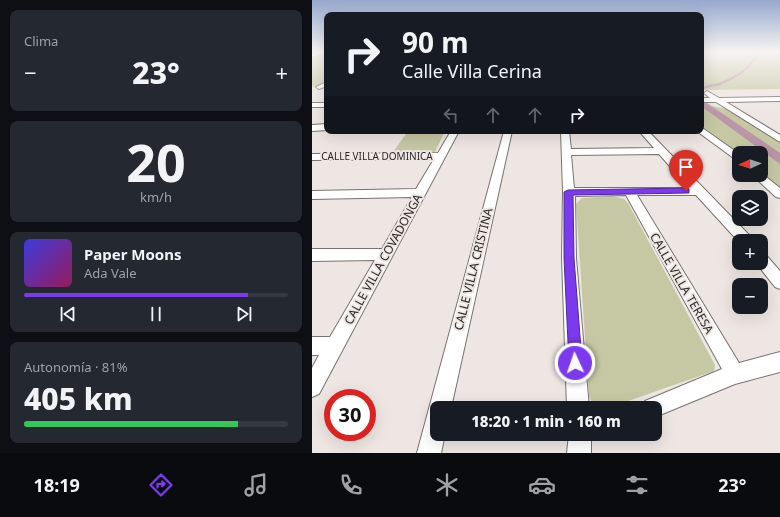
<!DOCTYPE html>
<html lang="es">
<head>
<meta charset="utf-8">
<style>
	:root { --surface:#171b24; --page:#242831; --text:#f1f3f6; --muted:#9ea1a6; --line:#363941; --accent:#7c3aed }
	body { margin:0; font-family:"Noto Sans",sans-serif; background:var(--page); color:var(--text); height:100vh; display:flex; flex-direction:column; font-size:15px; white-space:nowrap }
	* { box-sizing:border-box; margin:0 }
	p { font-size:13px; color:var(--muted) }
	.icon { flex:none; width:22px; height:22px; fill:none; stroke:currentColor; stroke-width:2; stroke-linecap:round; stroke-linejoin:round }
	.map { position:relative; flex:1; overflow:hidden }
	.side { display:flex; flex-direction:column; gap:10px; padding:10px; background:#0d0f14; width:312px }
	.side>* { flex:none }
	.hud { position:absolute; left:12px; top:12px; width:380px; height:122px; border-radius:8px; box-shadow:0 4px 16px #0002; background:#171b24; color:var(--text); overflow:hidden }
	.needle { width:26px; rotate:267deg }
	.controls { position:absolute; left:420px; top:146px; display:grid; gap:8px }
	.controls a { display:grid; place-items:center; width:36px; height:36px; border-radius:8px; background:var(--surface); box-shadow:0 4px 16px #0002; font-size:20px }
	.speed { position:absolute; left:12px; top:389px; display:flex; gap:8px; font-size:20px; font-weight:700; text-align:center }
	.speed>* { display:grid; place-content:center; width:52px; height:52px; border-radius:50%; background:var(--surface); box-shadow:0 4px 16px #0002; line-height:1 }
	.speed .limit { border:6px solid #d22; background:#fff; color:#111 }
	.pin { position:absolute; display:grid; place-items:center; width:34px; height:34px; color:#fff; margin:-41px -17px; border-radius:50% 50% 50% 0; rotate:-45deg; box-shadow:0 0 4px #0007 }
	.pin .icon { rotate:45deg }
	.me { position:absolute; width:44px; margin:-22px; rotate:357deg; stroke-linejoin:round; filter:drop-shadow(0 0 3px #0008) }
	.turn { display:flex; align-items:center; gap:14px; height:84px; padding:0 12px; font-size:18px }
	.turn .icon { width:52px; height:52px; stroke-width:2.5 }
	.turn b { display:block; font-size:28px; line-height:34px }
	.lanes { display:flex; align-items:center; height:38px; padding:0 12px; background:#0003; justify-content:center; gap:20px; direction:ltr }
	.lanes .off { opacity:.35 }
	.big { font-size:30px; font-weight:800; line-height:1.1 }
	.side .widget { flex:1; display:flex; flex-direction:column; justify-content:center; gap:6px; min-width:0; padding:0 14px; border-radius:8px; background:var(--page) }
	.side .dial { align-items:center; gap:0 }
	.dial b { font-size:52px; line-height:1 }
	.song { display:flex; align-items:center; gap:12px }
	.cover { width:48px; height:48px; border-radius:6px; background:linear-gradient(135deg,hsl(240 70% 55%),hsl(330 70% 35%)) }
	.played { height:4px; border-radius:2px; background:linear-gradient(90deg,var(--accent) 85%,var(--line) 85%) }
	.keys { display:flex; justify-content:space-around; direction:ltr }
	.heat { display:flex; justify-content:space-between; align-items:center; font-size:22px; direction:ltr }
	.charge { height:6px; border-radius:3px; background:linear-gradient(90deg,#34c759 81%,var(--line) 0) }
	.trip { position:absolute; left:118px; top:401px; width:232px; height:40px; border-radius:8px; background:var(--surface); box-shadow:0 4px 16px #0002; font-weight:800; line-height:40px; text-align:center }
	.tab-bar { display:flex; height:64px; justify-content:space-around; align-items:center; background:#090b0e; color:var(--muted) }
	.tab-bar .icon { width:28px; height:28px }
	.tab-bar .selected { color:var(--accent) }
	.tab-bar b { font-size:18px; color:var(--text) }
	main { display:flex; flex:1; min-height:0 }
	.map>svg:first-child { display:block }
	.green { fill:#c6c7a3 }
	.water { fill:#bb95a8 }
	.lines { fill:none; stroke-linecap:round; stroke-linejoin:round }
	.stream-far1 { stroke:#bb95a8; stroke-width:2 }
	.stream { stroke:#bb95a8; stroke-width:2.5 }
	.street-casing { stroke:#79736f; stroke-width:2 }
	.street { fill:#fff; fill-rule:evenodd }
	.route { fill:#7c3aed; stroke:#51269a }
	.labels { text-anchor:middle; dominant-baseline:central; stroke-width:4; stroke-linejoin:round; paint-order:stroke }
	.far-street-label { font-size:10px; fill:#2b2927; stroke:#eee6e3 }
	.street-label { font-size:12px; fill:#2b2927; stroke:#eee6e3 }
</style>
</head>
<body>
<main>
<section class="side">
<div class="widget"><p>Clima</p>
<div class="heat"><a>−</a><b class="big">23°</b><a>+</a></div>
</div>
<div class="widget dial"><b>20</b><p>km/h</p></div>
<div class="widget">
<div class="song"><i class="cover"></i><div><b>Paper Moons</b><p>Ada Vale</p></div></div>
<div class="played"></div>
<div class="keys"><svg class="icon" aria-label="previous" viewBox="0 0 24 24"><path d="M18 5L8 12l10 7zM5 5v14"/></svg><svg class="icon" aria-label="pause" viewBox="0 0 24 24"><path d="M8 5v14M16 5v14"/></svg><svg class="icon" aria-label="next" viewBox="0 0 24 24"><path d="M6 5l10 7-10 7zM19 5v14"/></svg></div>
</div>
<div class="widget"><p>Autonomía · 81%</p><b class="big">405 km</b><div class="charge"></div></div>
</section>
<div class="map">
<svg width="468" height="453" viewBox="0 0 468 453">
	<rect width="100%" height="100%" fill="#eee6e3"/>
	<path class="green" d="M15,52V82L0,87V57Z
		M389,52H468V89L389,90Z
		M389,104L415,109L468,142V188L449,173V153H427V155L389,125Z
		M96,131H133L123,152H81Z
		M301,196L312,199L316,203L403,365L402,371L296,408C284,408 282,406 277,396L264,204L270,198Z"/>
	<path class="water" d="M389,99L468,153V164L389,106Z"/>
	<g class="lines">
		<path class="stream-far1" d="M404,85C424,78 437,70 447,52"/>
		<path class="stream" d="M389,88L408,84"/>
		<g class="street-casing">
			<path id="street" d="M7,52H15L0,57V53Z
				M15,82V86L7,89L4,87Z
				M395,91L407,98L468,97V101L414,102L468,135V142L404,102H389V98H398L392,93Z
				M0,103H15V107H0Z
				M15,124V130L0,131V125Z
				M389,127L427,154V162L386,132L389,131Z
				M139,131H147L7,394L0,397V368L7,355H0V337H18L63,260L0,261V249H70L100,197L0,199V191L104,189L122,159L0,160V154L126,153Z
				M192,131H200L139,408H125V434H133L129,453H105Z
				M249,131H257L259,149L342,148L327,131H336L439,237L441,241L427,242L384,195H325L427,363L468,352V372L423,384L343,417V408H329L333,401L410,369L314,195L263,196L264,258L277,408H255L250,258L251,192ZM347,154L377,188H262L259,155Z
				M449,173L468,188V198L464,197L440,175H449Z
				M449,253L454,255L468,271V289L463,287L444,263H449Z
				M257,434H279V453H255Z"/>
		</g>
		<use href="#street" class="street"/>
	</g>
	<linearGradient id="sky" x2="0" y2="1"><stop stop-color="#96a8ce"/><stop offset="0.45" stop-color="#f7f4f2"/><stop offset="1" stop-color="#f7f4f2" stop-opacity="0"/></linearGradient>
	<rect width="468" height="115" fill="url(#sky)"/>
	<path class="route" d="M374,188L377,189V193L261,195L262,258L270,363L268,368L263,370L259,368L257,363L252,258V192L256,190Z"/>
	<g class="labels">
		<g class="far-street-label">
			<text x="65" y="156">CALLE VILLA DOMINICA</text>
		</g>
		<g class="street-label">
			<text transform="translate(71 259) rotate(-61)">CALLE VILLA COVADONGA</text>
			<text transform="translate(161 269) rotate(-76)">CALLE VILLA CRISTINA</text>
			<text transform="translate(370 283) rotate(60)">CALLE VILLA TERESA</text>
		</g>
	</g>
</svg>
<div class="controls">
<a><svg class="needle" viewBox="-14 -14 28 28"><path d="M0-13l5 13h-10z" fill="#e53935"/><path d="M0 13l5-13h-10z" fill="#9ea1a6"/></svg></a>
<a><svg class="icon" aria-label="layers" viewBox="0 0 24 24"><path d="M12 4l9 5-9 5-9-5zM3 14l9 5 9-5"/></svg></a>
<a>+</a>
<a>−</a>
</div>
<div class="speed"><div class="limit">30</div></div>
<div class="pin" style="left:374px;top:191px;background:#d93025"><svg class="icon" aria-label="arrive" viewBox="0 0 24 24"><path d="M6 21V4h12l-3 4 3 4H6"/></svg></div>
<svg class="me" style="left:263px;top:363px" viewBox="-20 -20 40 40"><circle r="17" fill="#7c3aed" stroke="#fff" stroke-width="3"/><path d="M0-11L8 9 0 5-8 9z" fill="#fff"/></svg>
<div class="trip">18:20 · 1 min · 160 m</div>
<div class="hud">
<div class="turn"><svg class="icon" aria-label="right" viewBox="0 0 24 24"><path d="M7 20v-9h11M14 6l5 5-5 5"/></svg><div><b>90 m</b>Calle Villa Cerina</div></div>
<div class="lanes"><svg class="icon off" aria-label="left" viewBox="0 0 24 24"><path d="M17 20v-9H6M10 6l-5 5 5 5"/></svg><svg class="icon off" aria-label="ahead" viewBox="0 0 24 24"><path d="M12 20V5M6 11l6-6 6 6"/></svg><svg class="icon off" aria-label="ahead" viewBox="0 0 24 24"><path d="M12 20V5M6 11l6-6 6 6"/></svg><svg class="icon" aria-label="right" viewBox="0 0 24 24"><path d="M7 20v-9h11M14 6l5 5-5 5"/></svg></div>
</div>
</div>
</main>
<nav class="tab-bar">
<b>18:19</b>
<svg class="icon selected" aria-label="directions" viewBox="0 0 24 24"><path d="M12 3l9 9-9 9-9-9zM9 14v-3h6M13 9l2 2-2 2"/></svg>
<svg class="icon" aria-label="music" viewBox="0 0 24 24"><path d="M9 18V5l10-2v13"/><circle cx="6" cy="18" r="3"/><circle cx="16" cy="16" r="3"/></svg>
<svg class="icon" aria-label="phone" viewBox="0 0 24 24"><path d="M5 4h4l2 5-3 2q2 4 5 5l2-3 5 2v4C11 20 4 13 5 4z"/></svg>
<svg class="icon" aria-label="climate" viewBox="0 0 24 24"><path d="M12 3v18M4 7l16 10M4 17L20 7"/></svg>
<svg class="icon" aria-label="car" viewBox="0 0 24 24"><path d="M5 17H2v-5l4-1 3-4h7l3 4 3 1v5h-3M9 17h6M6 11h13"/><circle cx="7" cy="17" r="2"/><circle cx="17" cy="17" r="2"/></svg>
<svg class="icon" aria-label="filters" viewBox="0 0 24 24"><path d="M4 7h16M4 17h16"/><circle cx="9" cy="7" r="2"/><circle cx="15" cy="17" r="2"/></svg>
<b>23°</b>
</nav>
</body>
</html>
